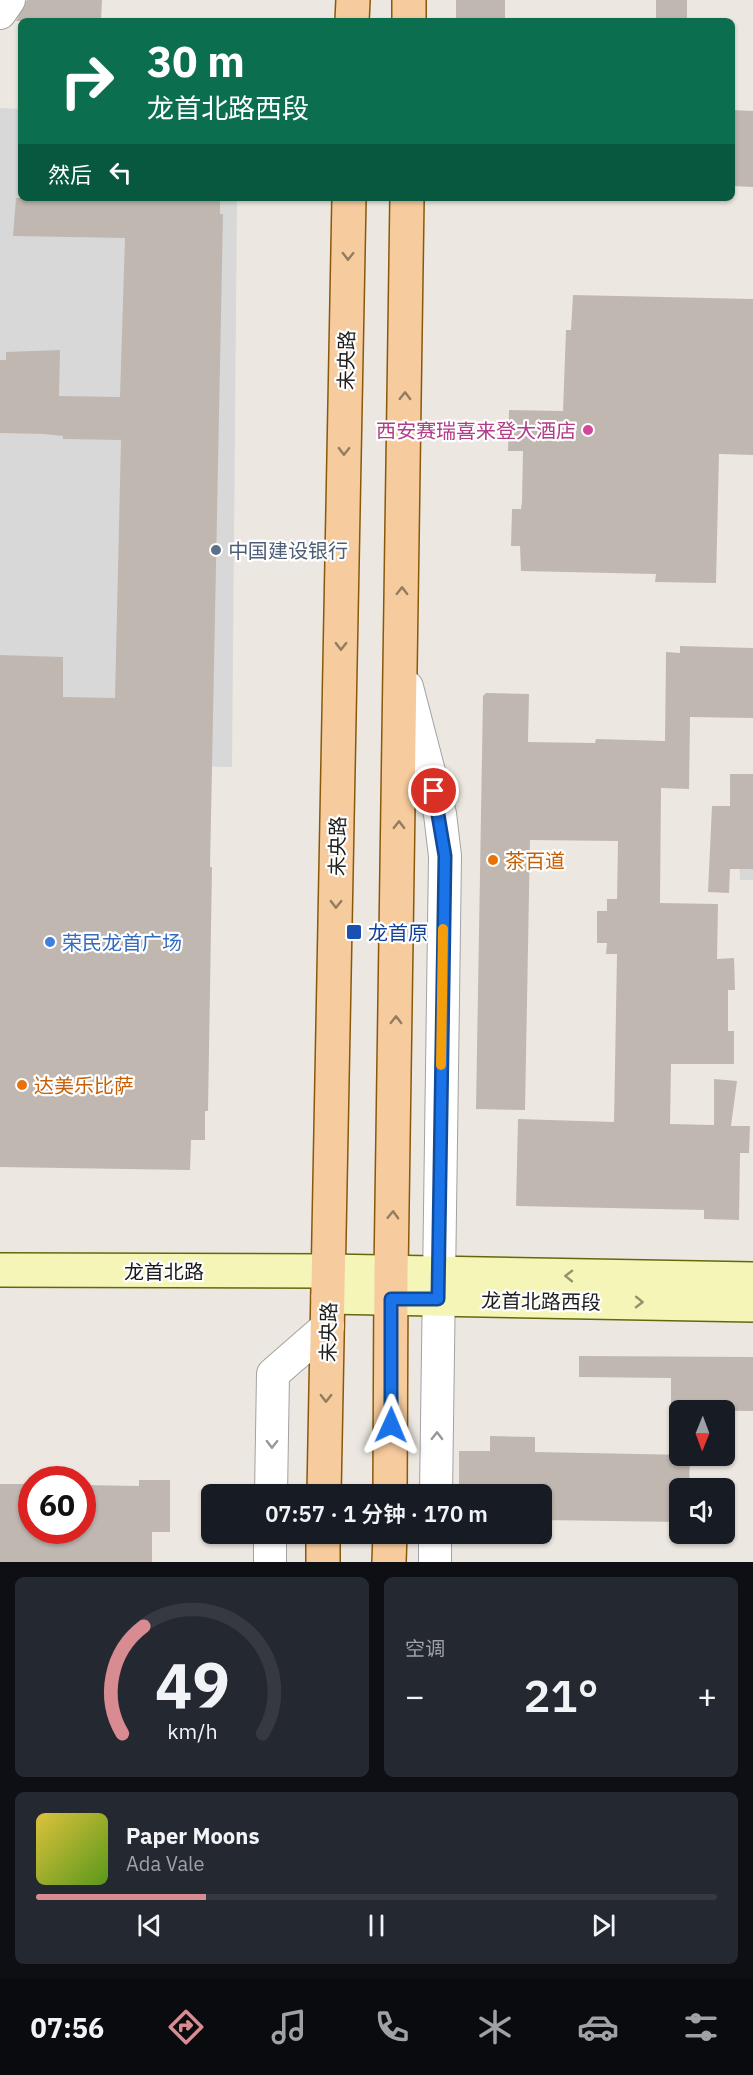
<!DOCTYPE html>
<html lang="zh">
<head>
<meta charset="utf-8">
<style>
	:root { --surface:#171b24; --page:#242831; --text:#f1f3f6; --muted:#9ea1a6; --line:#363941; --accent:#d88b90 }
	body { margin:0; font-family:"IBM Plex Sans","Noto Sans SC",sans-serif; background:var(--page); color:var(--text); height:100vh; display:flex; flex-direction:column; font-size:22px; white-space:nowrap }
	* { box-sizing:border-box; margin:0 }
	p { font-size:20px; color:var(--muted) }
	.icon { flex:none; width:33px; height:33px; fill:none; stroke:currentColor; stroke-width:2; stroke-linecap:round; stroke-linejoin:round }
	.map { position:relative; height:1562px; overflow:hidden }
	.side { display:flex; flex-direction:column; gap:15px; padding:15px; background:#0d0f14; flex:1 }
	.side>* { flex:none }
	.banner { position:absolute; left:18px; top:18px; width:717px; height:183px; border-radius:9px; box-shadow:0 2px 4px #0004; background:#0b6e4f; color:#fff; overflow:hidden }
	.needle { width:39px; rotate:181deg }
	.controls { position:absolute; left:669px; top:1400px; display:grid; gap:12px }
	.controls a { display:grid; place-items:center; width:66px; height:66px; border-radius:9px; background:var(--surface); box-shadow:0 2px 4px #0004; font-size:30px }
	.speed { position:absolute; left:18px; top:1466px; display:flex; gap:12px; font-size:30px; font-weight:700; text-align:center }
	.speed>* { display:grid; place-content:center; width:78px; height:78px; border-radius:50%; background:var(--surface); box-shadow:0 2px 4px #0004; line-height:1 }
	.speed .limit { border:9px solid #d22; background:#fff; color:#111 }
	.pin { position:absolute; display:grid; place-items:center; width:51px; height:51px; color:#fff; margin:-26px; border:3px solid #fff; border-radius:50%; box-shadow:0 2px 6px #0007 }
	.me { position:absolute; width:66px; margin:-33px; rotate:1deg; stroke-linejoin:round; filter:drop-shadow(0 0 4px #0008) }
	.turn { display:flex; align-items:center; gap:21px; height:126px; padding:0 30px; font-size:27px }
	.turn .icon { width:78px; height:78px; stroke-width:2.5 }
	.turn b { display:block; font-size:42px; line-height:51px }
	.then { display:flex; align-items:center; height:57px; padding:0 30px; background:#0003; gap:12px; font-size:22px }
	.big { font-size:45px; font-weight:600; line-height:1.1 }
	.side .card { flex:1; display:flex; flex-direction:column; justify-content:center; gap:9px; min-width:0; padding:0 21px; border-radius:9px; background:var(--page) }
	.side .dial { align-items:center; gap:0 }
	.dial svg { height:156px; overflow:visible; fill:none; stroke:var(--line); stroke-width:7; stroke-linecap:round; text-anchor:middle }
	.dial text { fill:var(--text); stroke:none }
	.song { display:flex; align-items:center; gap:18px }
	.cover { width:72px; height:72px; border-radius:9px; background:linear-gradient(135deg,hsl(50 70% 55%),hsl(90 70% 35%)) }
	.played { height:6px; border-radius:3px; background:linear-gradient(90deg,var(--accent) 25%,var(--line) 25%) }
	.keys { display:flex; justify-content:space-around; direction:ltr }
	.heat { display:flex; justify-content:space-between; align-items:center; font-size:33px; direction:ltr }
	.side .tiles { flex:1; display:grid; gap:15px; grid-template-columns:1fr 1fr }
	.card:last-child { grid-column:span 2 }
	.trip { position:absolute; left:201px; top:1484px; width:351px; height:60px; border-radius:9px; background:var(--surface); box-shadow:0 2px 4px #0004; font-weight:600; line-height:60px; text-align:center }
	.tab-bar { display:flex; height:96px; justify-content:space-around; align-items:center; background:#090b0e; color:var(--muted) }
	.tab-bar .icon { width:42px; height:42px }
	.tab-bar .selected { color:var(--accent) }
	.tab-bar b { font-size:27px; color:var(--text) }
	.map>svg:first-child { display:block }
	.residential { fill:#d9d8d8 }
	.building { fill:#c0b7b1 }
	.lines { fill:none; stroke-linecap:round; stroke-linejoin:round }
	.street-casing { stroke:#a2a2a2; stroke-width:34 }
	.secondary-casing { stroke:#63690b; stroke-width:36 }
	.primary-casing { stroke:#895909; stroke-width:36 }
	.street { stroke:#fff; stroke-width:32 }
	.secondary { stroke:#f4f5b6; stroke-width:33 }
	.primary { stroke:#f6cb9d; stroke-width:33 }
	.oneway { stroke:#937c62 }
	.oneway2 { stroke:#929370 }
	.oneway3 { stroke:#989898 }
	.route-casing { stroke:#114b97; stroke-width:15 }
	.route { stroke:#1a73e8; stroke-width:10 }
	.slow { stroke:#f59e0b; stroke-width:10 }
	.hotel-dot { fill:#d1479c; stroke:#fff; stroke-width:2 }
	.service-dot { fill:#5c6f8a; stroke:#fff; stroke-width:2 }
	.food-dot { fill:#e8710a; stroke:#fff; stroke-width:2 }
	.transit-dot { fill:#1a4fb4; stroke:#fff; stroke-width:2 }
	.shop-dot { fill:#3f7fe0; stroke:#fff; stroke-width:2 }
	.labels { text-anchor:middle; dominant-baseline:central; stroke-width:4.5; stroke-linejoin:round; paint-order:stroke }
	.street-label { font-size:20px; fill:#1b1b1b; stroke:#fff }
	.hotel-label { font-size:20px; fill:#b23c85; stroke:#fff; text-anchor:end }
	.service-label { font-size:20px; fill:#4e5e75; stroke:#fff; text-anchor:start }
	.food-label { font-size:20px; fill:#c56008; stroke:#fff; text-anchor:start }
	.transit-label { font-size:20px; fill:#164399; stroke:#fff; text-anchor:start }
	.shop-label { font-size:20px; fill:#366cbe; stroke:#fff; text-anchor:start }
</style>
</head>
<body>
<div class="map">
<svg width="753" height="1562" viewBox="0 0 753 1562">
	<rect width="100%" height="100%" fill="#ece8e1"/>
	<path class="residential" d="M0,108L21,109V198H237L232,767L0,763Z
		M737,820H753V880H740Z"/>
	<path class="building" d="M27,0H102L101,21H16Z
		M456,0H505V21H456Z
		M656,0H687V21H656Z
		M732,110L753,111V187L732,186Z
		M16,198H220V214H223L210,867H212L208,1111H205V1140H191L190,1170L0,1167V655L63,657V697L115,698L121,440L63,439V436L44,434L0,433V360H6V352L60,350L59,396L120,397L125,238L13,236Z
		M573,295L753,299V455L719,454L716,583L655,582L656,574L521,571L520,546H511L512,509H521L522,501L523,451H508L509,410L563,411L566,330H571Z
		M680,646L753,648V718L690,717L689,789L661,788L660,903L718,904L717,959L734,958L735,990H728V1031H734V1064H671L670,1124L714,1125V1079L737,1081L731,1126H750L749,1153H740L739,1220L704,1219V1210L516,1206L518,1119L614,1122L617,954H606L607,943H597V911H607V899H617L618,841L530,840L525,1110L476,1109L483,696L486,693L529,694L528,742L595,743L596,739L665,741L666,652L680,653Z
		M730,774H753V869H730L729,893L708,892L712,806H730Z
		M579,1356L753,1357V1411L671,1410V1378L579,1377Z
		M490,1436L535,1437V1452L690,1455L689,1488H680V1522L542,1520V1494H459V1451H490Z
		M139,1480H170V1532H152V1562H0V1484H32V1530H82V1485L139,1486Z"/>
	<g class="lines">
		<g class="street-casing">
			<path id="street" d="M0,13L9,0
				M407,687L440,814L445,856L436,1494
				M271,1494L273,1374L328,1326
				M270,1562V1533
				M435,1562V1533"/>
		</g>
		<g class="secondary-casing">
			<path id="secondary" d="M0,1270L329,1271L753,1279
				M328,1297L753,1305"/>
		</g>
		<g class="primary-casing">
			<path id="primary" d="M352,21L353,0
				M409,21V0
				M324,1494L349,198
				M390,1494L391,1274L407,198
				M323,1562V1533
				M389,1562L390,1533"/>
		</g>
		<use href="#street" class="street"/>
		<use href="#secondary" class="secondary"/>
		<use href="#primary" class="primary"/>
	</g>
	<defs><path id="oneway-chevron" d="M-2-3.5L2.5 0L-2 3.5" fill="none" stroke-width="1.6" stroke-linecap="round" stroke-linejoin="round" transform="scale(1.5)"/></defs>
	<g class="oneway">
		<use href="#oneway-chevron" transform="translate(348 256) rotate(91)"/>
		<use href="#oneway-chevron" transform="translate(405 396) rotate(-89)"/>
		<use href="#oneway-chevron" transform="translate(344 451) rotate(91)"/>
		<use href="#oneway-chevron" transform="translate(402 591) rotate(-89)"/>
		<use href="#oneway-chevron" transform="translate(341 646) rotate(91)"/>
		<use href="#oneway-chevron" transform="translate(399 825) rotate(-89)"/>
		<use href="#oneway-chevron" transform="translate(336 904) rotate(91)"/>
		<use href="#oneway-chevron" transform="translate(396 1020) rotate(-89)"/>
		<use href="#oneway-chevron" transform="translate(393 1215) rotate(-88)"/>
		<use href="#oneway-chevron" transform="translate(326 1398) rotate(91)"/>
	</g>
	<g class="oneway2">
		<use href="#oneway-chevron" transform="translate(569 1276) rotate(-179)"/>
		<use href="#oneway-chevron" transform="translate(639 1302) rotate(1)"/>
	</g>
	<g class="oneway3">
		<use href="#oneway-chevron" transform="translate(437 1436) rotate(-89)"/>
		<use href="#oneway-chevron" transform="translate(272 1444) rotate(91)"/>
	</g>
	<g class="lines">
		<g class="route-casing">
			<path id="route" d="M391,1425V1299H438L445,856L434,791"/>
		</g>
		<use href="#route" class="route"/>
		<path class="slow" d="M441,1065L443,929"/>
	</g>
	<circle class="hotel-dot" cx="588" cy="430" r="6"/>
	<circle class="service-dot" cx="216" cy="550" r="6"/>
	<g class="food-dot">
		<circle cx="493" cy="860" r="6"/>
		<circle cx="22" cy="1085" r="6"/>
	</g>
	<rect class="transit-dot" x="346" y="924" width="16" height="16" rx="3"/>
	<circle class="shop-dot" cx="50" cy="942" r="6"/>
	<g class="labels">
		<g class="street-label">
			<text transform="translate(346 360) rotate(-89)">未央路</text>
			<text transform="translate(337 846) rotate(-89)">未央路</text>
			<text x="164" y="1271">龙首北路</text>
			<text transform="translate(541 1301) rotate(1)">龙首北路西段</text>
			<text transform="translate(328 1332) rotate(-89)">未央路</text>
		</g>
		<g class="hotel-label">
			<text x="576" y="430">西安赛瑞喜来登大酒店</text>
		</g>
		<g class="service-label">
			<text x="228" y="550">中国建设银行</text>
		</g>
		<g class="food-label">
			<text x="505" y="860">茶百道</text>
			<text x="34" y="1085">达美乐比萨</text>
		</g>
		<g class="transit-label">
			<text x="368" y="932">龙首原</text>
		</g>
		<g class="shop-label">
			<text x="62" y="942">荣民龙首广场</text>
		</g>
	</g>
</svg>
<div class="controls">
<a><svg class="needle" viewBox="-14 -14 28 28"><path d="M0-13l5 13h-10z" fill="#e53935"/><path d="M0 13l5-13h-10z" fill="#9ea1a6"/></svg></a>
<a><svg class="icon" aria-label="sound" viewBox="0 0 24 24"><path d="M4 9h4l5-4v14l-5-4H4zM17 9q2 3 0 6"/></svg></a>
</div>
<div class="speed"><div class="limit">60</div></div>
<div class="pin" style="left:434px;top:791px;background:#d93025"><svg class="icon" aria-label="arrive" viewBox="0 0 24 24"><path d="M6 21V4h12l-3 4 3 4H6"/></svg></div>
<svg class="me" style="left:391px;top:1425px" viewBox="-20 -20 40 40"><path d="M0-17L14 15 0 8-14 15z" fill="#1a73e8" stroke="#fff" stroke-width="4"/></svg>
<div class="trip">07:57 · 1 分钟 · 170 m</div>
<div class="banner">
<div class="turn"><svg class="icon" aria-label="right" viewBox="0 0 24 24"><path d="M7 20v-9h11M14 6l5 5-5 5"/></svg><div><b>30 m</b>龙首北路西段</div></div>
<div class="then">然后<svg class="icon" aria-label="left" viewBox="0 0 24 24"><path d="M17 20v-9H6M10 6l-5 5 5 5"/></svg></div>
</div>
</div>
<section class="side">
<div class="tiles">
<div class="card dial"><svg viewBox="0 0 100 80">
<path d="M14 69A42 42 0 1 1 86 69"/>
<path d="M14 69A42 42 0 0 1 25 14" stroke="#d88b90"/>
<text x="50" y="56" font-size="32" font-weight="700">49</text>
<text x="50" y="72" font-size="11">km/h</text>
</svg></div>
<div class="card"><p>空调</p>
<div class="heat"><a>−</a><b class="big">21°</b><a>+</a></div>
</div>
<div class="card">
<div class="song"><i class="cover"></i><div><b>Paper Moons</b><p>Ada Vale</p></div></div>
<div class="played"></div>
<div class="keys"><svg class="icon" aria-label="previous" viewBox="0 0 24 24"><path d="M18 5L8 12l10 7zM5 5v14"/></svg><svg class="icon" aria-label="pause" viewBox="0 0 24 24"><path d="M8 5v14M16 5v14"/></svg><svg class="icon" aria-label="next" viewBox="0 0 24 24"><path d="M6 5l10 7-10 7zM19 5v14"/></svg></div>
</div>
</div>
</section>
<nav class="tab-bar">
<b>07:56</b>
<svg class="icon selected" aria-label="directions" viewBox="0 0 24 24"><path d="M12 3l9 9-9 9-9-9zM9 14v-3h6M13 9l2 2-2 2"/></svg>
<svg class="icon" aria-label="music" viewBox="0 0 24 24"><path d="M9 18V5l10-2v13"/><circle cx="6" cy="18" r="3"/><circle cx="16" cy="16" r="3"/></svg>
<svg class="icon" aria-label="phone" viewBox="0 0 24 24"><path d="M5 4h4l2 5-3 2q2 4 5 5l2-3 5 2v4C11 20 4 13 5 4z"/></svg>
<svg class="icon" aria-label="climate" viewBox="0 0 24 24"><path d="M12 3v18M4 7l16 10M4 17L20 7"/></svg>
<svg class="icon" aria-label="car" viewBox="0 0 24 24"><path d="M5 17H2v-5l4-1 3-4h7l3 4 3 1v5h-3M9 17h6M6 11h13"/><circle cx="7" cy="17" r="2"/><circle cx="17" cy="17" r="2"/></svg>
<svg class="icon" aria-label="filters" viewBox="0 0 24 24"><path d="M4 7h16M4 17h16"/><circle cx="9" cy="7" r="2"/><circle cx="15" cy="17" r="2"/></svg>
</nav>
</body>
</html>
